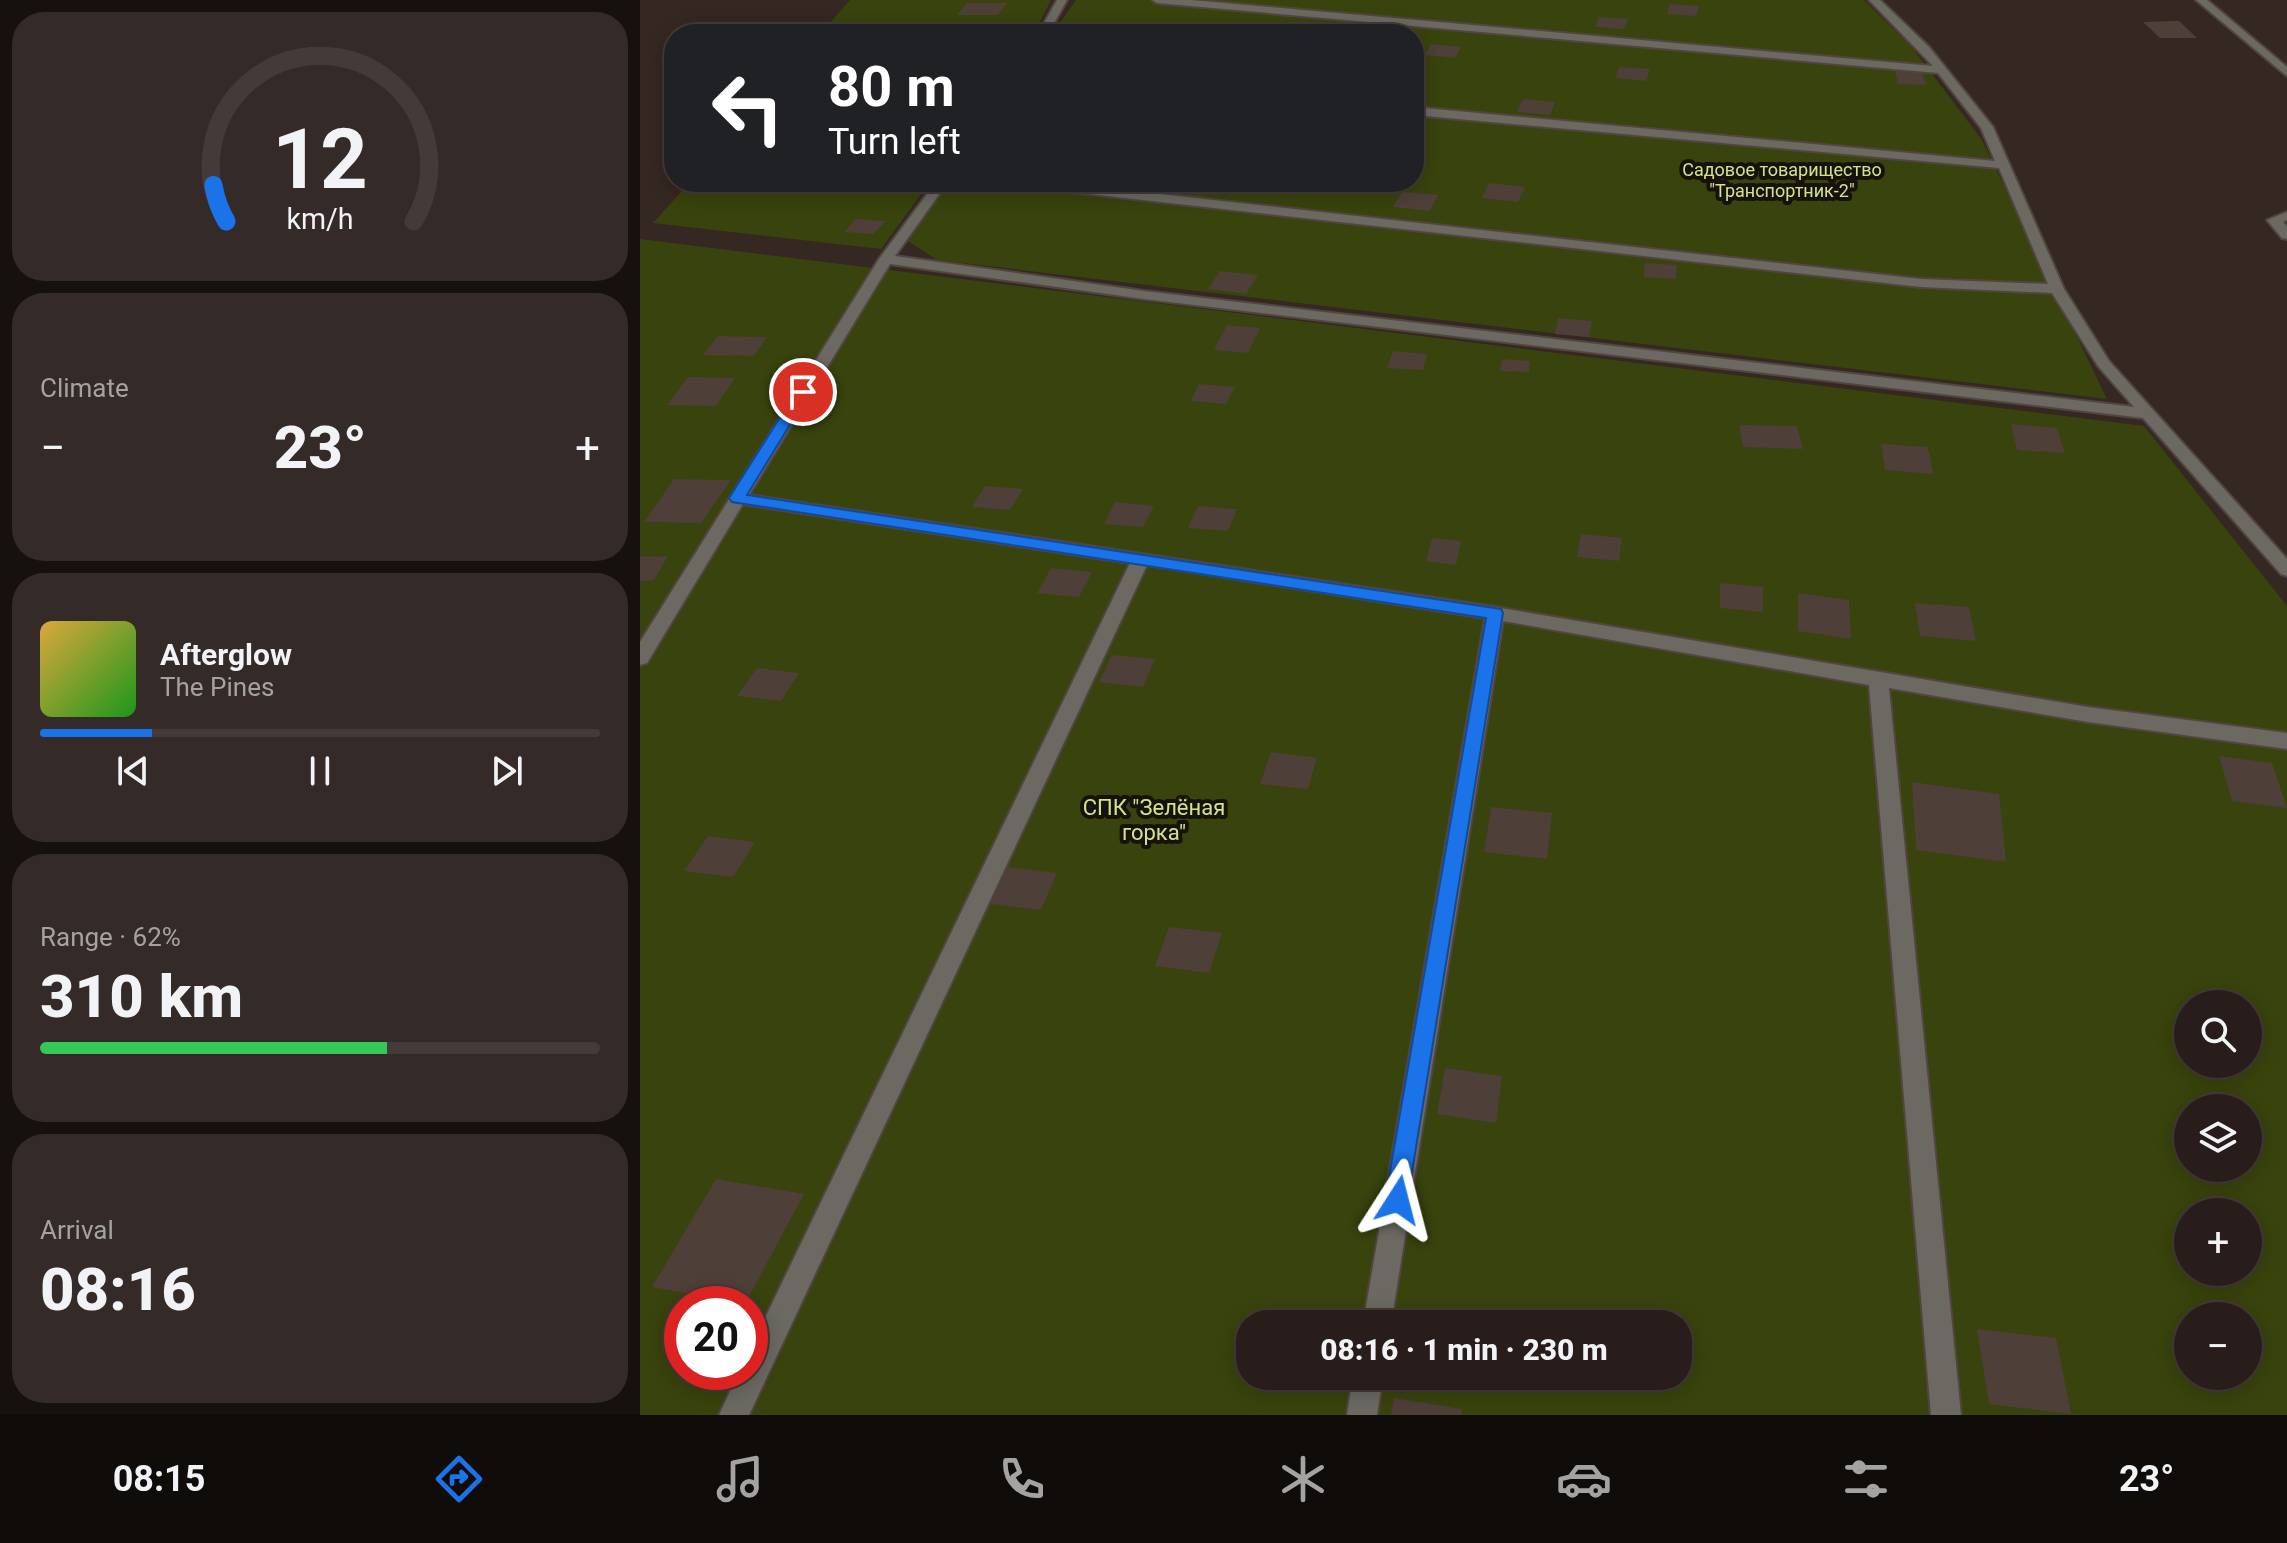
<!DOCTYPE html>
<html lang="en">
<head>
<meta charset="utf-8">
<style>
	:root { --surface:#281d1a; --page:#342a27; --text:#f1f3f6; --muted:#a5a2a2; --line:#443b39; --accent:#1a73e8 }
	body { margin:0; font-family:Roboto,sans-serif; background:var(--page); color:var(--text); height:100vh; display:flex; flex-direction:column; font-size:30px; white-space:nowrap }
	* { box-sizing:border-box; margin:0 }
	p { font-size:26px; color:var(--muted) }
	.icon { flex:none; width:44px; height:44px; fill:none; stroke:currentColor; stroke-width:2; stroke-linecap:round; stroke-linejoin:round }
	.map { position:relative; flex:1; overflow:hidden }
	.sheet { display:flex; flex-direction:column; gap:12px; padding:12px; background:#16100e; width:640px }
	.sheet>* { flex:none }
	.guide { position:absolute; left:24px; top:24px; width:760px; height:168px; border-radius:32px; box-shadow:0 4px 20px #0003,0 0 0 2px var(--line); background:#202124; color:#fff; overflow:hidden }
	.tools { position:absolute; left:1534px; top:990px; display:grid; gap:16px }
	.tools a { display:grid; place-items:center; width:88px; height:88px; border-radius:50%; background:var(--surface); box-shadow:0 4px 20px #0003,0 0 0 2px var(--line); font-size:40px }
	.speed { position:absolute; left:24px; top:1286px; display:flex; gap:16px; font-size:40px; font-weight:700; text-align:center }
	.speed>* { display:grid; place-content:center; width:104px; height:104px; border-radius:50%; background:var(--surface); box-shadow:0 4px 20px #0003,0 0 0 2px var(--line); line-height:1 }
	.speed .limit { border:12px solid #d22; background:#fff; color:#111 }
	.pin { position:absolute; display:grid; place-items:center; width:68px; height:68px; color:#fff; margin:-34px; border:4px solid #fff; border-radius:50%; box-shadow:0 2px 8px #0007 }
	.me { position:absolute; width:88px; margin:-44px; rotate:9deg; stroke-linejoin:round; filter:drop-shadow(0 0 6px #0008) }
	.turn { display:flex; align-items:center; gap:28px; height:168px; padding:0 32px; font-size:36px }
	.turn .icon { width:104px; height:104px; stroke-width:2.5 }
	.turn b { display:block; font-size:56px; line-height:68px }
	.big { font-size:60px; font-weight:800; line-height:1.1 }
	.sheet .widget { flex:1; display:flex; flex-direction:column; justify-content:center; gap:12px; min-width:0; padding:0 28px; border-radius:32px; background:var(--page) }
	.sheet .dial { align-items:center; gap:0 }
	.dial svg { height:208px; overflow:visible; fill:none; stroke:var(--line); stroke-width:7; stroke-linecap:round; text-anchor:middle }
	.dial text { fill:var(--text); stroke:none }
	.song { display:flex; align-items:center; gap:24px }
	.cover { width:96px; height:96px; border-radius:12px; background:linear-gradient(135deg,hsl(40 70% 55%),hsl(120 70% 35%)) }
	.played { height:8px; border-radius:4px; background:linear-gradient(90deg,var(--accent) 20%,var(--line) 20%) }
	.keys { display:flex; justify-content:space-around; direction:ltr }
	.heat { display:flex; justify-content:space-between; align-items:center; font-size:44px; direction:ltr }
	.charge { height:12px; border-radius:6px; background:linear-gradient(90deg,#34c759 62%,var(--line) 0) }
	.trip { position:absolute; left:596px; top:1310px; width:456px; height:80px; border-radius:32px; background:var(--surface); box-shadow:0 4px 20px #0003,0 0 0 2px var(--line); font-weight:800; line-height:80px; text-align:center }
	.tabs { display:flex; height:128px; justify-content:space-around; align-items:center; background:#100c0a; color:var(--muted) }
	.tabs .icon { width:56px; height:56px }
	.tabs .active { color:var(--accent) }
	.tabs b { font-size:36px; color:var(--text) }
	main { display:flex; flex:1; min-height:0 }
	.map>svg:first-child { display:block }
	.green { fill:#39430d; fill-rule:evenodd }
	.building { fill:#4e3f39 }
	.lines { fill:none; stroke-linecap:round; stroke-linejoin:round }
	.service-casing { stroke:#524540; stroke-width:4 }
	.minor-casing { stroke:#524540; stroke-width:4 }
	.service { fill:#6b6962; fill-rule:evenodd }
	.minor { fill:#6b6962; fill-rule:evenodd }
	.route { fill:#1a73e8; stroke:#114b97; stroke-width:2 }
	.labels { text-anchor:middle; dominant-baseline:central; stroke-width:8; stroke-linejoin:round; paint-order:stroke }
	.far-park-label { font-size:18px; fill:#d1e587; stroke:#18120f }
	.park-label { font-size:22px; fill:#d1e587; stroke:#18120f }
</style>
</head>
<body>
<main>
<section class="sheet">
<div class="widget dial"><svg viewBox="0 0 100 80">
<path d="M14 69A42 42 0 1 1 86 69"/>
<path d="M14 69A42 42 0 0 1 9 55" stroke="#1a73e8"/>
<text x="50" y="56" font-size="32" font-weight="700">12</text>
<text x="50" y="72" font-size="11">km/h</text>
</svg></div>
<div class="widget"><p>Climate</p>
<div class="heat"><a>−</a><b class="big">23°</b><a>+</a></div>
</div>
<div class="widget">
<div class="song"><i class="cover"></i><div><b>Afterglow</b><p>The Pines</p></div></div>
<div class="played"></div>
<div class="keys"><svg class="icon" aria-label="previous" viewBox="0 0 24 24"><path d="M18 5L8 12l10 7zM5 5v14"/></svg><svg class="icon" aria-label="pause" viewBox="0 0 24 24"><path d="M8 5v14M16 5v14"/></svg><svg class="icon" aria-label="next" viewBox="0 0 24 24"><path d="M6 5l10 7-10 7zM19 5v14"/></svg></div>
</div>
<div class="widget"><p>Range · 62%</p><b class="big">310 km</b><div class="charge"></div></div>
<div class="widget"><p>Arrival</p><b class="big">08:16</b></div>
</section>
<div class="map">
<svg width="1647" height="1415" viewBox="0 0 1647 1415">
	<rect width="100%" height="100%" fill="#352722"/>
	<path class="green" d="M210,0H411L394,34H180Z
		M436,0H1224L1271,46L1342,140L1467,399L297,260L268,241L309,182H774V34H412Z
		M50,182H290L241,249L13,223Z
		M0,239L1504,426L1647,606V1415H0ZM1548,1004H1608V1064H1548ZM1548,1108H1608V1168H1548ZM1548,1212H1608V1272H1548ZM42,1304H110V1372H42ZM1548,1316H1608V1376H1548ZM610,1324H1038V1376H610Z"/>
	<path class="building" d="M327,3H367L358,15H317Z
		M1030,4L1059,6L1056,16L1027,14Z
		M959,17L988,19L984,29L955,27Z
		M1539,21L1557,38H1520L1503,22Z
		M791,44L821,47L815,58L785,55Z
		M979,67L1010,69L1006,81L975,78Z
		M1255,71L1282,72L1286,85L1258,84Z
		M883,99L915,102L910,115L877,112Z
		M535,182H572L565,191L531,188Z
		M849,183L885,187L878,202L842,198Z
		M762,192L798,195L790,211L753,207Z
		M216,219L246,221L233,234L204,232Z
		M1005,263L1037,265L1036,279L1004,277Z
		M580,271L618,275L606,294L568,289Z
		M918,318L952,321L949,337L915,334Z
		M587,325L620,328L608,353L574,350Z
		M78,336L127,337L114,356L63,355Z
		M753,351L787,354L783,370L747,368Z
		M862,359L890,361L889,372L860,371Z
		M48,377L95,378L76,406L27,405Z
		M559,384L595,387L586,404L551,401Z
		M1371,424L1417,428L1425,453L1377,450Z
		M1099,425L1157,426L1163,449L1103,447Z
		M1241,444L1288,447L1293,474L1245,470Z
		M34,479L91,480L61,523L4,522Z
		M345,486L383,489L370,510L332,507Z
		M475,502L514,506L503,527L464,524Z
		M558,506L597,509L588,531L548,528Z
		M941,534L982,538L979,561L937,557Z
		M792,538L821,541L816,565L786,561Z
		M28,556L14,580L0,581V557Z
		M411,568L452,572L439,597L397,593Z
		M1080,583L1123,587V612L1080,608Z
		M1158,593L1209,600L1211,639L1158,631Z
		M1275,603L1329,607L1336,641L1280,636Z
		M472,655L515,659L503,687L459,682Z
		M117,668L159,673L141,701L97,696Z
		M631,752L677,758L668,789L620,784Z
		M1579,756L1632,763L1647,808L1592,801Z
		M1272,782L1359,794L1366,862L1276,850Z
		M851,807L912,813L907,859L844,852Z
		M68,836L115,842L93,877L44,871Z
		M367,867L417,873L401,910L351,904Z
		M529,927L582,933L569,973L515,966Z
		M805,1068L862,1076L856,1123L797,1114Z
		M76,1179L164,1194L105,1304L12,1287Z
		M1337,1329L1416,1338L1431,1414L1349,1404Z
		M754,1398L822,1409L821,1415H751Z"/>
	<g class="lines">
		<g class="service-casing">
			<path id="service" d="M417,0H427L408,34H398Z
				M512,0H551L1293,66L1229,0H1240L1289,47L1353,127L1424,289L1469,361L1647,559V576L1641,574L1503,418L504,299L250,264L109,495L855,607L1448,707L1647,733V749L1448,722L1249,688L1321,1415H1291L1229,685L863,621L751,1324H723L845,618L507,565L109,1415H79L99,1372H110V1349L490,563L103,504L7,663L0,665V642L239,259L296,182H308L255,256L504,291L1494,407L1458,366L1412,293L1281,287L378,186L372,182H412L1281,279L1408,284L1359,168L774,115V107L1355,161L1341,128L1298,73L517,3Z
				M1647,212V220L1643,222L1647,227V239L1642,238L1627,220Z
				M713,1376H743L737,1415H707Z"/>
		</g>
		<g class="minor-casing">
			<path id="minor" d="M1556,0H1567L1647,67V76Z"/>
		</g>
		<use href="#service" class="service"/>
		<use href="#minor" class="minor"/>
	</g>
	<path class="route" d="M163,388L170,392L107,495L861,609L863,613L766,1209L758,1212L749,1209L745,1200L846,618L92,502L89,498L156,392Z"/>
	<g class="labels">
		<g class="far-park-label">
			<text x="1142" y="169">Садовое товарищество<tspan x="1142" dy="21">"Транспортник-2"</tspan></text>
		</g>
		<g class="park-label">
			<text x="514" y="807">СПК "Зелёная<tspan x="514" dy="25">горка"</tspan></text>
		</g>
	</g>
</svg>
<div class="tools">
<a><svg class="icon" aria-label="search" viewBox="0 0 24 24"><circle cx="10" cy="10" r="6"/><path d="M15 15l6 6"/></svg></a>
<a><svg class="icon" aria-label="layers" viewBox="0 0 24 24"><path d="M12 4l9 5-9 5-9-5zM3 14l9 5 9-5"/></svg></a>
<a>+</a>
<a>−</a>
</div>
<div class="speed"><div class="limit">20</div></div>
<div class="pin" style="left:163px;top:392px;background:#d93025"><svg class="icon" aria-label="arrive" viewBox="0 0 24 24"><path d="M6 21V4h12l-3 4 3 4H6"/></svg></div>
<svg class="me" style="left:758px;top:1200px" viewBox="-20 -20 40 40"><path d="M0-17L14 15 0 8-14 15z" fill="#1a73e8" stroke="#fff" stroke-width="4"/></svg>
<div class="trip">08:16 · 1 min · 230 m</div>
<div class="guide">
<div class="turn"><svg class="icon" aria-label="left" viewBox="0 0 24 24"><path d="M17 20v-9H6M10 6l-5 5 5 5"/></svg><div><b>80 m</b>Turn left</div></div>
</div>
</div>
</main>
<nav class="tabs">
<b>08:15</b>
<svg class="icon active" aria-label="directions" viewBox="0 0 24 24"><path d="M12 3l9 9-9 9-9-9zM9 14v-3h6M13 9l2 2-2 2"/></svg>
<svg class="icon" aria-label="music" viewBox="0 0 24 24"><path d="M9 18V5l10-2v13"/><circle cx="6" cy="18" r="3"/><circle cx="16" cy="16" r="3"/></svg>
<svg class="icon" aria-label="phone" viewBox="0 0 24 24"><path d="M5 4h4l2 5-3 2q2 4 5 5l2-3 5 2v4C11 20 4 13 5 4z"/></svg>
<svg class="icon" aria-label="climate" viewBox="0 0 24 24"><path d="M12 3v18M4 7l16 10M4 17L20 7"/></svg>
<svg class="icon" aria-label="car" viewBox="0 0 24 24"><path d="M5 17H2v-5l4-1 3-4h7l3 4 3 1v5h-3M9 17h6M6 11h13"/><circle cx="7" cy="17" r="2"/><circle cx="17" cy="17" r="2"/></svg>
<svg class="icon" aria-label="filters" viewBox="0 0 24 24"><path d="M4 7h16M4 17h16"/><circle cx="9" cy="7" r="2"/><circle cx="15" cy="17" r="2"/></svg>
<b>23°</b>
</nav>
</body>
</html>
